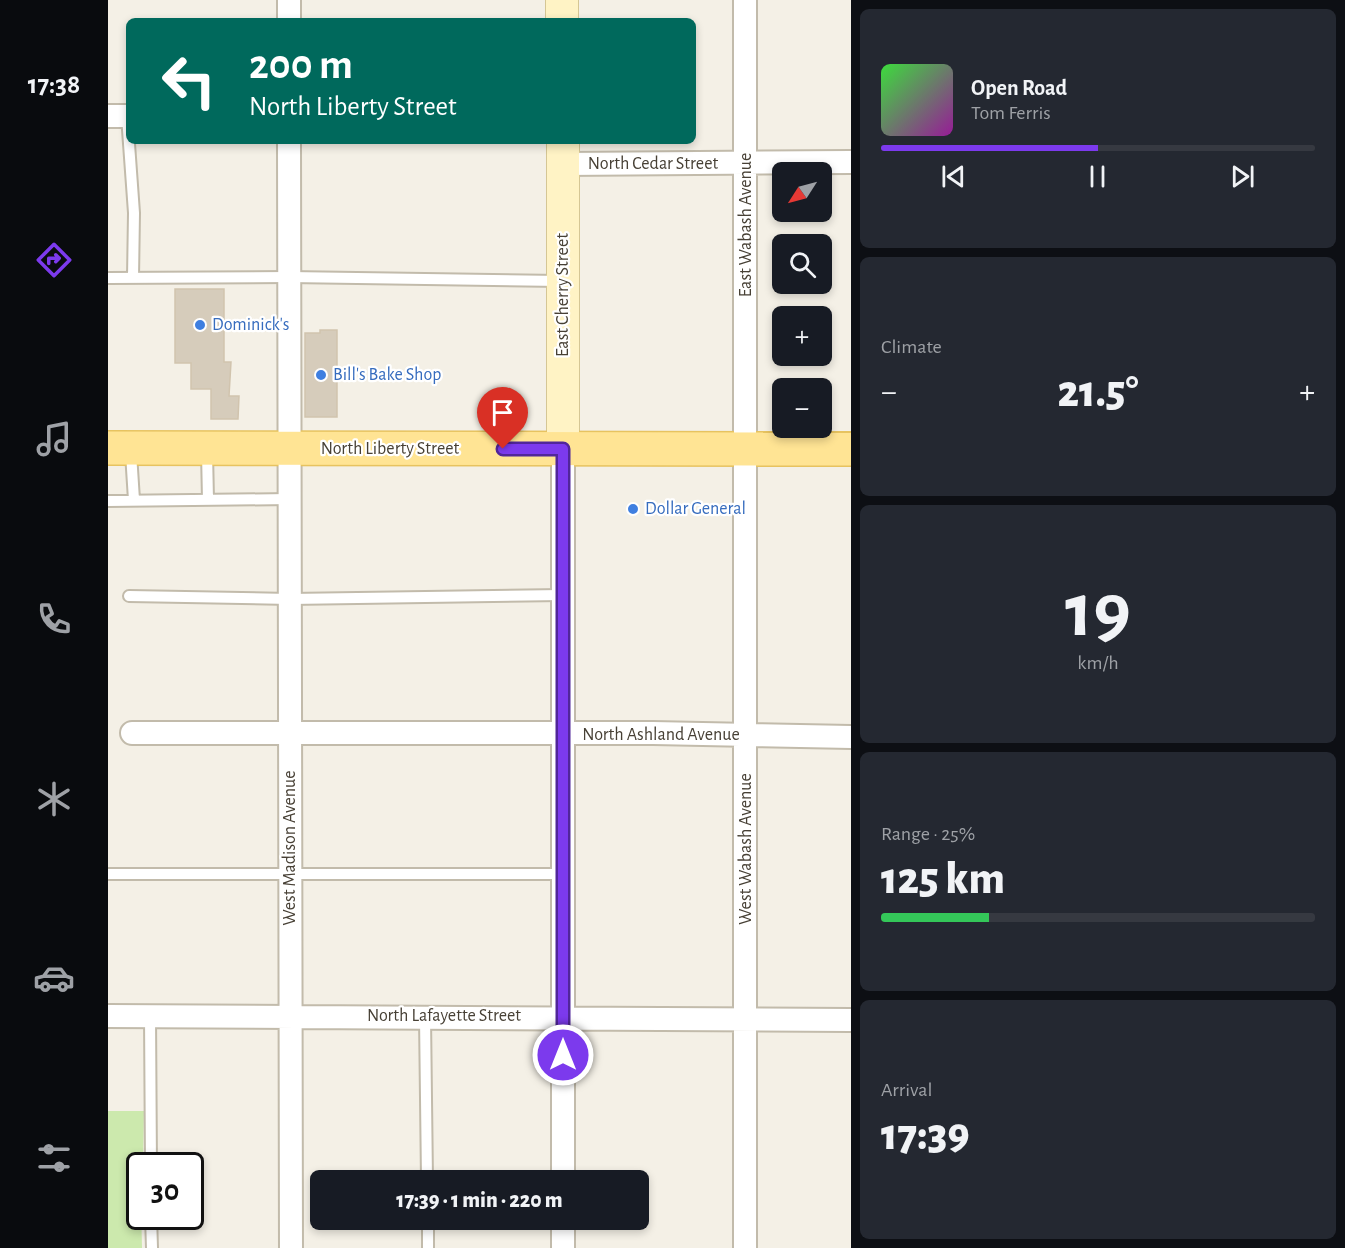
<!DOCTYPE html>
<html lang="en">
<head>
<meta charset="utf-8">
<style>
	:root { --surface:#171b24; --page:#242831; --text:#f1f3f6; --muted:#9ea1a6; --line:#363941; --accent:#7c3aed }
	body { margin:0; font-family:"Alegreya Sans",sans-serif; background:var(--page); color:var(--text); height:100vh; display:flex; flex-direction:column; font-size:22px; white-space:nowrap }
	* { box-sizing:border-box; margin:0 }
	p { font-size:20px; color:var(--muted) }
	.icon { flex:none; width:33px; height:33px; fill:none; stroke:currentColor; stroke-width:2; stroke-linecap:round; stroke-linejoin:round }
	.map { position:relative; flex:1; overflow:hidden }
	.sheet { display:flex; flex-direction:column; gap:9px; padding:9px; background:#0d0f14; width:494px }
	.sheet>* { flex:none }
	.hud { position:absolute; left:18px; top:18px; width:570px; height:126px; border-radius:9px; box-shadow:0 3px 9px #0003; background:#00695c; color:#fff; overflow:hidden }
	.needle { width:39px; rotate:234deg }
	.buttons { position:absolute; left:664px; top:162px; display:grid; gap:12px }
	.buttons a { display:grid; place-items:center; width:60px; height:60px; border-radius:9px; background:var(--surface); box-shadow:0 3px 9px #0003; font-size:30px }
	.speed { position:absolute; left:18px; top:1152px; display:flex; gap:12px; font-size:30px; font-weight:700; text-align:center }
	.speed>* { display:grid; place-content:center; width:78px; height:78px; border-radius:50%; background:var(--surface); box-shadow:0 3px 9px #0003; line-height:1 }
	.speed .limit { border:3px solid #111; border-radius:9px; background:#fff; color:#111 }
	.pin { position:absolute; display:grid; place-items:center; width:51px; height:51px; color:#fff; margin:-62px -26px; border-radius:50% 50% 50% 0; rotate:-45deg; box-shadow:0 0 6px #0007 }
	.pin .icon { rotate:45deg }
	.me { position:absolute; width:66px; margin:-33px; rotate:0deg; stroke-linejoin:round; filter:drop-shadow(0 0 4px #0008) }
	.turn { display:flex; align-items:center; gap:21px; height:126px; padding:0 24px; font-size:27px }
	.turn .icon { width:78px; height:78px; stroke-width:2.5 }
	.turn b { display:block; font-size:42px; line-height:51px }
	.big { font-size:45px; font-weight:800; line-height:1.1 }
	.sheet .widget { flex:1; display:flex; flex-direction:column; justify-content:center; gap:9px; min-width:0; padding:0 21px; border-radius:9px; background:var(--page) }
	.sheet .dial { align-items:center; gap:0 }
	.dial b { font-size:78px; line-height:1 }
	.song { display:flex; align-items:center; gap:18px }
	.cover { width:72px; height:72px; border-radius:9px; background:linear-gradient(135deg,hsl(120 70% 55%),hsl(300 70% 35%)) }
	.played { height:6px; border-radius:3px; background:linear-gradient(90deg,var(--accent) 50%,var(--line) 50%) }
	.keys { display:flex; justify-content:space-around; direction:ltr }
	.heat { display:flex; justify-content:space-between; align-items:center; font-size:33px; direction:ltr }
	.charge { height:9px; border-radius:4px; background:linear-gradient(90deg,#34c759 25%,var(--line) 0) }
	.trip { position:absolute; left:202px; top:1170px; width:339px; height:60px; border-radius:9px; background:var(--surface); box-shadow:0 3px 9px #0003; font-weight:800; line-height:60px; text-align:center }
	main { display:flex; flex:1; min-height:0 }
	.menu { display:flex; flex-direction:column; width:108px; justify-content:space-around; align-items:center; background:#090b0e; color:var(--muted) }
	.menu .icon { width:42px; height:42px }
	.menu .current { color:var(--accent) }
	.menu b { font-size:27px; color:var(--text) }
	.map>svg:first-child { display:block }
	.green { fill:#cce9ad }
	.building { fill:#d6ccbb; stroke:#d1c4ae; stroke-width:1.5 }
	.lines { fill:none; stroke-linecap:round; stroke-linejoin:round }
	.lane-casing { stroke:#c2bbab; stroke-width:14 }
	.street-casing { stroke:#c2bbab; stroke-width:26 }
	.secondary-casing { stroke:#d5c694; stroke-width:34 }
	.primary-casing { stroke:#e7c360; stroke-width:36 }
	.lane { stroke:#fff; stroke-width:10 }
	.street { stroke:#fff; stroke-width:22 }
	.secondary { stroke:#fff3c5; stroke-width:32 }
	.primary { stroke:#ffe494; stroke-width:33 }
	.route-casing { stroke:#51269a; stroke-width:15 }
	.route { stroke:#7c3aed; stroke-width:10 }
	.shop-dot { fill:#3f7fe0; stroke:#fff; stroke-width:2 }
	.labels { text-anchor:middle; dominant-baseline:central; stroke-width:4.5; stroke-linejoin:round; paint-order:stroke }
	.street-label { font-size:18px; fill:#474035; stroke:#fff }
	.shop-label { font-size:18px; fill:#366cbe; stroke:#fff; text-anchor:start }
</style>
</head>
<body>
<main>
<nav class="menu">
<b>17:38</b>
<svg class="icon current" aria-label="directions" viewBox="0 0 24 24"><path d="M12 3l9 9-9 9-9-9zM9 14v-3h6M13 9l2 2-2 2"/></svg>
<svg class="icon" aria-label="music" viewBox="0 0 24 24"><path d="M9 18V5l10-2v13"/><circle cx="6" cy="18" r="3"/><circle cx="16" cy="16" r="3"/></svg>
<svg class="icon" aria-label="phone" viewBox="0 0 24 24"><path d="M5 4h4l2 5-3 2q2 4 5 5l2-3 5 2v4C11 20 4 13 5 4z"/></svg>
<svg class="icon" aria-label="climate" viewBox="0 0 24 24"><path d="M12 3v18M4 7l16 10M4 17L20 7"/></svg>
<svg class="icon" aria-label="car" viewBox="0 0 24 24"><path d="M5 17H2v-5l4-1 3-4h7l3 4 3 1v5h-3M9 17h6M6 11h13"/><circle cx="7" cy="17" r="2"/><circle cx="17" cy="17" r="2"/></svg>
<svg class="icon" aria-label="filters" viewBox="0 0 24 24"><path d="M4 7h16M4 17h16"/><circle cx="9" cy="7" r="2"/><circle cx="15" cy="17" r="2"/></svg>
</nav>
<div class="map">
<svg width="744" height="1248" viewBox="0 0 744 1248">
	<rect width="100%" height="100%" fill="#f4f0e6"/>
	<path class="green" d="M0,1111H36L35,1165L32,1166L34,1248H0Z"/>
	<path class="building" d="M67,289H116V362H123L121,396H131L130,419H103V389H83V363H67Z
		M212,330H229V417H197V333H212Z"/>
	<g class="lines">
		<g class="lane-casing">
			<path id="lane" d="M19,116L26,213L25,278
				M0,278L181,277L452,281
				M99,452L100,500
				M23,453L26,500
				M0,501L182,499
				M21,596L182,599L454,595
				M0,874H454
				M42,1016L43,1166
				M317,1017L319,1180
				M43,1216L44,1248
				M320,1220V1248"/>
		</g>
		<g class="street-casing">
			<path id="street" d="M181,0V21
				M0,116H21
				M181,141L183,1248
				M455,164L744,162
				M24,733H545L744,737
				M0,1016L744,1020
				M455,1180V449
				M455,1220V1248
				M637,1248V0"/>
		</g>
		<g class="secondary-casing">
			<path id="secondary" d="M454,0V21
				M455,141V449"/>
		</g>
		<g class="primary-casing">
			<path id="primary" d="M0,448L744,449"/>
		</g>
		<use href="#lane" class="lane"/>
		<use href="#street" class="street"/>
		<use href="#secondary" class="secondary"/>
		<use href="#primary" class="primary"/>
	</g>
	<g class="lines">
		<g class="route-casing">
			<path id="route" d="M395,449H455V1055"/>
		</g>
		<use href="#route" class="route"/>
	</g>
	<g class="shop-dot">
		<circle cx="92" cy="325" r="6"/>
		<circle cx="213" cy="375" r="6"/>
		<circle cx="525" cy="509" r="6"/>
	</g>
	<g class="labels">
		<g class="street-label">
			<text x="545" y="164">North Cedar Street</text>
			<text transform="translate(638 225) rotate(-90)">East Wabash Avenue</text>
			<text transform="translate(455 295) rotate(-90)">East Cherry Street</text>
			<text x="282" y="449">North Liberty Street</text>
			<text x="553" y="735">North Ashland Avenue</text>
			<text transform="translate(182 848) rotate(-90)">West Madison Avenue</text>
			<text transform="translate(638 849) rotate(-90)">West Wabash Avenue</text>
			<text x="336" y="1016">North Lafayette Street</text>
		</g>
		<g class="shop-label">
			<text x="104" y="325">Dominick's</text>
			<text x="225" y="375">Bill's Bake Shop</text>
			<text x="537" y="509">Dollar General</text>
		</g>
	</g>
</svg>
<div class="buttons">
<a><svg class="needle" viewBox="-14 -14 28 28"><path d="M0-13l5 13h-10z" fill="#e53935"/><path d="M0 13l5-13h-10z" fill="#9ea1a6"/></svg></a>
<a><svg class="icon" aria-label="search" viewBox="0 0 24 24"><circle cx="10" cy="10" r="6"/><path d="M15 15l6 6"/></svg></a>
<a>+</a>
<a>−</a>
</div>
<div class="speed"><div class="limit">30</div></div>
<div class="pin" style="left:395px;top:449px;background:#d93025"><svg class="icon" aria-label="arrive" viewBox="0 0 24 24"><path d="M6 21V4h12l-3 4 3 4H6"/></svg></div>
<svg class="me" style="left:455px;top:1055px" viewBox="-20 -20 40 40"><circle r="17" fill="#7c3aed" stroke="#fff" stroke-width="3"/><path d="M0-11L8 9 0 5-8 9z" fill="#fff"/></svg>
<div class="trip">17:39 · 1 min · 220 m</div>
<div class="hud">
<div class="turn"><svg class="icon" aria-label="left" viewBox="0 0 24 24"><path d="M17 20v-9H6M10 6l-5 5 5 5"/></svg><div><b>200 m</b>North Liberty Street</div></div>
</div>
</div>
<section class="sheet">
<div class="widget">
<div class="song"><i class="cover"></i><div><b>Open Road</b><p>Tom Ferris</p></div></div>
<div class="played"></div>
<div class="keys"><svg class="icon" aria-label="previous" viewBox="0 0 24 24"><path d="M18 5L8 12l10 7zM5 5v14"/></svg><svg class="icon" aria-label="pause" viewBox="0 0 24 24"><path d="M8 5v14M16 5v14"/></svg><svg class="icon" aria-label="next" viewBox="0 0 24 24"><path d="M6 5l10 7-10 7zM19 5v14"/></svg></div>
</div>
<div class="widget"><p>Climate</p>
<div class="heat"><a>−</a><b class="big">21.5°</b><a>+</a></div>
</div>
<div class="widget dial"><b>19</b><p>km/h</p></div>
<div class="widget"><p>Range · 25%</p><b class="big">125 km</b><div class="charge"></div></div>
<div class="widget"><p>Arrival</p><b class="big">17:39</b></div>
</section>
</main>
</body>
</html>
